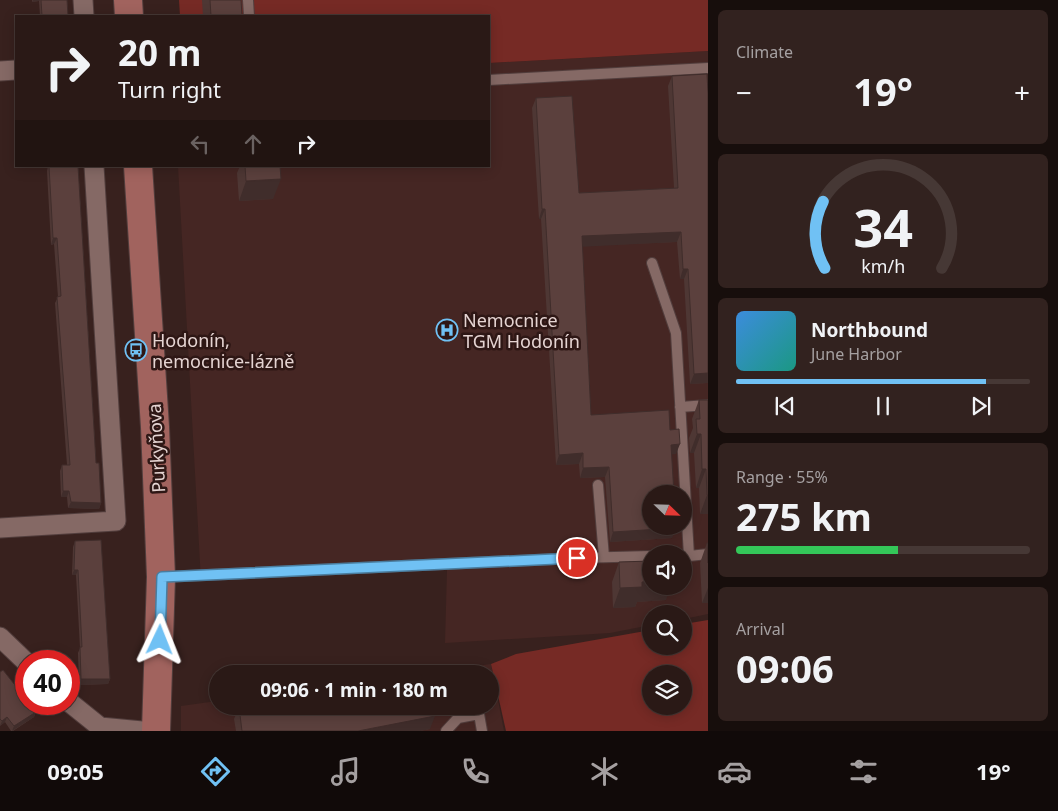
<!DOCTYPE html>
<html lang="en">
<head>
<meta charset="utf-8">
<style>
	:root { --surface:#2a1916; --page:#32221f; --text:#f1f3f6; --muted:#a5a0a1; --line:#463835; --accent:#70c1f4 }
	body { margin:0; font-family:"Noto Sans",sans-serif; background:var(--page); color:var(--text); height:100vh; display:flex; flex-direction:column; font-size:19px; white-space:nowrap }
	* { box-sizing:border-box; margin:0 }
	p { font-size:16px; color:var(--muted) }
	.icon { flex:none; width:28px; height:28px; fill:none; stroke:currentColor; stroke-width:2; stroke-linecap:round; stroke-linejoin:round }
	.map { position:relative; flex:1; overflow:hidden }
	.drawer { display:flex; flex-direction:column; gap:10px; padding:10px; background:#170e0c; width:350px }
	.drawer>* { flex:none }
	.guide { position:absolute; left:15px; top:15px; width:475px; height:152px; border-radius:0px; box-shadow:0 2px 12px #0003,0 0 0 1px var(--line); background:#2a1916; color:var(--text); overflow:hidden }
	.needle { width:32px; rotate:113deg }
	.fabs { position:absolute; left:642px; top:485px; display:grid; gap:10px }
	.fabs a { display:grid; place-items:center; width:50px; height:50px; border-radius:50%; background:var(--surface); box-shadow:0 2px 12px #0003,0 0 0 1px var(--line); font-size:25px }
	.speed { position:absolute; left:15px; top:650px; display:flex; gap:10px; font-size:25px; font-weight:700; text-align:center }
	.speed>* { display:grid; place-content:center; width:65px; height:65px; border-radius:50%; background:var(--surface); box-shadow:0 2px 12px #0003,0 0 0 1px var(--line); line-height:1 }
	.speed .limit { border:8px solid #d22; background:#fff; color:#111 }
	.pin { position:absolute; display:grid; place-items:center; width:42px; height:42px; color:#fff; margin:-21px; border:2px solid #fff; border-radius:50%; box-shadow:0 1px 5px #0007 }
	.me { position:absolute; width:55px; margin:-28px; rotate:2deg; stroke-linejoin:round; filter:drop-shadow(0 0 4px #0008) }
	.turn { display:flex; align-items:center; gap:18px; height:105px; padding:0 20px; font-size:22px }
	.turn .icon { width:65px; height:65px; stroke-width:2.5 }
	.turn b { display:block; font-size:35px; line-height:42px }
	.lanes { display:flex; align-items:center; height:48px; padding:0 20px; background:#0003; justify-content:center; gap:25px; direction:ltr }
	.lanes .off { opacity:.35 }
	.big { font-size:38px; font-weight:700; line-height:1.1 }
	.drawer .tile { flex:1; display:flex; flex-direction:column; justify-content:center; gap:8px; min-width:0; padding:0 18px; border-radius:8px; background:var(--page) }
	.drawer .dial { align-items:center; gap:0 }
	.dial svg { height:130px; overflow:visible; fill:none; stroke:var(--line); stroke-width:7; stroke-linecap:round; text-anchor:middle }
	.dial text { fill:var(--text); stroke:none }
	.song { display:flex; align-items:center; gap:15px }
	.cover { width:60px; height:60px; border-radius:8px; background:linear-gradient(135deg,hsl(210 70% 55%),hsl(170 70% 35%)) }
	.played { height:5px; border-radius:2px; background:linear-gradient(90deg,var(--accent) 85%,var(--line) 85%) }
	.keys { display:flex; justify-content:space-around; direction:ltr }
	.heat { display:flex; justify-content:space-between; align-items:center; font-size:28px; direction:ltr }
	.charge { height:8px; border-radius:4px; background:linear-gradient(90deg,#34c759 55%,var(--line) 0) }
	.trip { position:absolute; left:209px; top:665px; width:290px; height:50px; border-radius:25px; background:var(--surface); box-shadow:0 2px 12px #0003,0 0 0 1px var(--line); font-weight:700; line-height:50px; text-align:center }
	.dock { display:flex; height:80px; justify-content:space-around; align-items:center; background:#110a09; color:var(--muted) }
	.dock .icon { width:35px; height:35px }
	.dock .active { color:var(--accent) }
	.dock b { font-size:22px; color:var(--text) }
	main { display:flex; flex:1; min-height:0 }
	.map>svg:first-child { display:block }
	.built { fill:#452623; fill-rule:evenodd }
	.green { fill:#762a25; fill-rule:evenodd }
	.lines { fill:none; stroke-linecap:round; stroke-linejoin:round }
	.lane-casing { stroke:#523e3d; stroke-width:12 }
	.street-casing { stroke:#523e3d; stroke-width:21 }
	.secondary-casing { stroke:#523e3d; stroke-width:30 }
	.lane { stroke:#856965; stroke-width:10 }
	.street { stroke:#856965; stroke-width:19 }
	.secondary { stroke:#a1635e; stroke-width:28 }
	.wall { fill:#4e3734 }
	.shaded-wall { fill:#402d2b }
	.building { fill:#5b403d; stroke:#402d2b }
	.route-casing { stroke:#497d9f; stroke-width:12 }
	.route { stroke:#70c1f4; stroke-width:9 }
	.labels { text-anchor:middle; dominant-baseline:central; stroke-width:5; stroke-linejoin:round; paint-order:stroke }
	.poi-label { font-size:18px; fill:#e5d4d2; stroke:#2e1715; text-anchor:start }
	.street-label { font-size:18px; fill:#e5d4d2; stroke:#2e1715 }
</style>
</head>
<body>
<main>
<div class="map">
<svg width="708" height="731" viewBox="0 0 708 731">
	<rect width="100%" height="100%" fill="#38211e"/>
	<path class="built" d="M708,51V614L684,619V614H651V625L610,633L445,643L447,570L201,581L178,166H489V63ZM651,494H684V526H651ZM651,554H684V586H651Z
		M491,664L504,731H181V706L217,701L218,706H490V674H417Z"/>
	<path class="green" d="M179,0H708V51L489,63V16H180Z
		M708,620V731H506L491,664L516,654L651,630V646H684V624ZM651,674H684V706H651Z"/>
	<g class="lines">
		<g class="lane-casing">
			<path id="lane" d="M248,0L249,16
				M489,80L708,68
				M652,263L676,333L689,556H684
				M680,407L708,405
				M598,485L604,557
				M689,556L708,554
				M163,577L577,558L651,556
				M446,731L458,718L479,714L482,731"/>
		</g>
		<g class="street-casing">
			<path id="street" d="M83,0L84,16
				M0,71L16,70
				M0,528L116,521L94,166
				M0,637L26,662
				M69,702L100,727L142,731"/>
		</g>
		<g class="secondary-casing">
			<path id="secondary" d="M128,0L129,16
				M138,166L155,427L161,577L156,731"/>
		</g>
		<use href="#lane" class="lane"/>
		<use href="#street" class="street"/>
		<use href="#secondary" class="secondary"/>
	</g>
	<path class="wall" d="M32,0H67L68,16H40L39,1L32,2Z
		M202,0H241L242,16H203Z
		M672,76L708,93V383L690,384L684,279H680L677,242L582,246L591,415L670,430L676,454H671L672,538L610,542L605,477L580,478L579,464L556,465L541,219H539L532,108L536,98L579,193L674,188L668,86Z
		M48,166H78L94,429L96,463L101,503L99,509L68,508L67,497H61L60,471L62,465H67L55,303L58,297L54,244L51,245L47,171Z
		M240,166H280L273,199L239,201L237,173Z
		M699,400H708V514H700L699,488H696L694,453H690L689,438L693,428L692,419Z
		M75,541L110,679L108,684L79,685L78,653L80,648L76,575H72L73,547Z
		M707,543H708V603H702L700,563Z
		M619,562L666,600L637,602L635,607L613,608L612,582Z
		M0,672L36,712L34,717L13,731H11L5,722L0,726Z
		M239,707L430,729L420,731H236L234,719Z"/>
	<path class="shaded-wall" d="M33,0H40L39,1L32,2Z
		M281,179L273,199L239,201L246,181Z
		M542,209H545L541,219H539Z
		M681,232L677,242L578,247L582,236Z
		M53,238H57L54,244L51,245Z
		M683,269H688L684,279H680Z
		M708,373V383L690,384L694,374Z
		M697,434H701L694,453H690Z
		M680,444L676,454L667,455L671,445Z
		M583,453L579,464L556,465L559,455Z
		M609,467L605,477L580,478L583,468Z
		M702,469H706L699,488H696Z
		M63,491H69L67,497H61Z
		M707,495H708V514H700Z
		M71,502L101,503L99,509L68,508Z
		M676,528L672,538L610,542L613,532Z
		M74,570H78L76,575H72Z
		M651,581V586H671L666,600L637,602L635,607L613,608L620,588L642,582Z
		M708,588V603H702Z
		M81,679H110L108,684L79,685Z
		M36,712L34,717L12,731L14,726Z
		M435,716L430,729L420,731H358Z
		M7,717L5,722L0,726L2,721Z"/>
	<path class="building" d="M41,0H67L68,16H42Z
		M210,0H241L242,16H211Z
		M707,74L708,93V373L694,374L688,269H683L681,232L582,236L591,415L669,410L670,430L679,429L680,444L671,445L674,494H651V526H676V528L613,532L609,467L583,468V453L559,455L545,209H542L536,98L572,96L579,193L678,188L672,76Z
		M49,166H78L94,429L96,463H99L101,503L71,502L69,491H63L62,465H70L57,297L61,296L57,238H53Z
		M245,166H280L281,179L246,181Z
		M699,400H708V495H707L706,469H702L701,434H697L696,419H700Z
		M101,540L110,679H81L80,647H82L78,570H74L75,541Z
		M707,543H708V563Z
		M651,561V581L642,582V587L620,588L619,562Z
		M3,670L26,699V704H30L36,712L14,726L7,717L2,721L0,719V672Z
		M426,670L427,674H405Z
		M241,706H433L435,716L358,731H242L239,707Z"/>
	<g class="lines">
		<g class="route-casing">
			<path id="route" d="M160,640L162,577L577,558"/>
		</g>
		<use href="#route" class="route"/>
	</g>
	<defs>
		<g id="hospital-ring" transform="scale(1.125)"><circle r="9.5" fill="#2e1715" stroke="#70c1f4" stroke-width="1.5"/><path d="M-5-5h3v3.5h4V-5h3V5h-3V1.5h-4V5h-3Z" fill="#70c1f4"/></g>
		<g id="bus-ring" transform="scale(1.125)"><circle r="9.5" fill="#2e1715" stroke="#70c1f4" stroke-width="1.5"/><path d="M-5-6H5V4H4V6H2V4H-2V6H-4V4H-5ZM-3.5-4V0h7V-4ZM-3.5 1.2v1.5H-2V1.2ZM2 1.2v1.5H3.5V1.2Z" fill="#70c1f4"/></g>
	</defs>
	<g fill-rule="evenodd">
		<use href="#hospital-ring" x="447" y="330"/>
		<use href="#bus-ring" x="136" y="350"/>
	</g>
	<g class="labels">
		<g class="poi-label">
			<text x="463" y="320">Nemocnice<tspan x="463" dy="21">TGM Hodonín</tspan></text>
			<text x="152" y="340">Hodonín,<tspan x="152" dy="21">nemocnice-lázně</tspan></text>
		</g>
		<g class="street-label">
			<text transform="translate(156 448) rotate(-93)">Purkyňova</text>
		</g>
	</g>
</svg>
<div class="fabs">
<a><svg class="needle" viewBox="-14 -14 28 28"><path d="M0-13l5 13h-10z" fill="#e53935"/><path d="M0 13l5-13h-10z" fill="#a5a0a1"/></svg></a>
<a><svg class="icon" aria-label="sound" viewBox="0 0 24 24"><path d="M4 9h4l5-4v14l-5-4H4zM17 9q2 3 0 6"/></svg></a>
<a><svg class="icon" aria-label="search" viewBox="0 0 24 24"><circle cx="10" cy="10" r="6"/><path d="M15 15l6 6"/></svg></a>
<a><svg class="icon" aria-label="layers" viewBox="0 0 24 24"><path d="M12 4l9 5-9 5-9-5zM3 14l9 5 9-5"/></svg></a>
</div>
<div class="speed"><div class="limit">40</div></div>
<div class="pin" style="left:577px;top:558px;background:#d93025"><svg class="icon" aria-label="arrive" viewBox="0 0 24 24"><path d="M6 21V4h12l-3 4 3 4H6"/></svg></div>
<svg class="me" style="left:160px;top:640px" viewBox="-20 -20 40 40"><path d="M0-17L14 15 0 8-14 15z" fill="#70c1f4" stroke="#fff" stroke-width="4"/></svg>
<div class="trip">09:06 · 1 min · 180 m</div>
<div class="guide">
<div class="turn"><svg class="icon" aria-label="right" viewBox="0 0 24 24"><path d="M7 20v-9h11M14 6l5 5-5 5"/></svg><div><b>20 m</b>Turn right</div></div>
<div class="lanes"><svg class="icon off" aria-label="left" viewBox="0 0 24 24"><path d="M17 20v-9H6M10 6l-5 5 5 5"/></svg><svg class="icon off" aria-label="ahead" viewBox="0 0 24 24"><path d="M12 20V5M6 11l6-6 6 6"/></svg><svg class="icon" aria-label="right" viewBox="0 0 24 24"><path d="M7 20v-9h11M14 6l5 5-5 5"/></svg></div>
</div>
</div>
<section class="drawer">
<div class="tile"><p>Climate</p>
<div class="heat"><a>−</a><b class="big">19°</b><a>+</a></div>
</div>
<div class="tile dial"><svg viewBox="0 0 100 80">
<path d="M14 69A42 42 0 1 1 86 69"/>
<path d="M14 69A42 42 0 0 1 13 28" stroke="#70c1f4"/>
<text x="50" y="56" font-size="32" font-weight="700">34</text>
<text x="50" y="72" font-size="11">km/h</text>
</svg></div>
<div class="tile">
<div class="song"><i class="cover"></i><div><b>Northbound</b><p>June Harbor</p></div></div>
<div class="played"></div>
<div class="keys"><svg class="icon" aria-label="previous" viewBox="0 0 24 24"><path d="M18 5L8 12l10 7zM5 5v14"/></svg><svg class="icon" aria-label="pause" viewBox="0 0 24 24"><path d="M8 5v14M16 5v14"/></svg><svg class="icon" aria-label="next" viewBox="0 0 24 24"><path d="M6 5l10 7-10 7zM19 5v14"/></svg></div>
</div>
<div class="tile"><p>Range · 55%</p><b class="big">275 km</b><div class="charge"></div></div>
<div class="tile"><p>Arrival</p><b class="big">09:06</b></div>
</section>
</main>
<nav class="dock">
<b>09:05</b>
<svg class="icon active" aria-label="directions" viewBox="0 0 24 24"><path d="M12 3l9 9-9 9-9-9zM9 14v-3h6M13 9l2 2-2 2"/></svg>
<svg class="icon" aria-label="music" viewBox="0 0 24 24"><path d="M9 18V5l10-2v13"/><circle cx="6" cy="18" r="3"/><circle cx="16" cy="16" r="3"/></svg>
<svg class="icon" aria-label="phone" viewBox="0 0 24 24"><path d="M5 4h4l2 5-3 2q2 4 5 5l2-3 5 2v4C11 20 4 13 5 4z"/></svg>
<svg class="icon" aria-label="climate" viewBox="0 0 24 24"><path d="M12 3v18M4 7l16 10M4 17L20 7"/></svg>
<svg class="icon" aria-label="car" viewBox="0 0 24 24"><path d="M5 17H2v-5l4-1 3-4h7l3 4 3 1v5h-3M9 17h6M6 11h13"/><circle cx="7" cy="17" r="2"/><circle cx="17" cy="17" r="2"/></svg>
<svg class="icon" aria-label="filters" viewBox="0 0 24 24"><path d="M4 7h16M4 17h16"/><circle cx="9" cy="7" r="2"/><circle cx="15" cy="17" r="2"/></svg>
<b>19°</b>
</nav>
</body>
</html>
